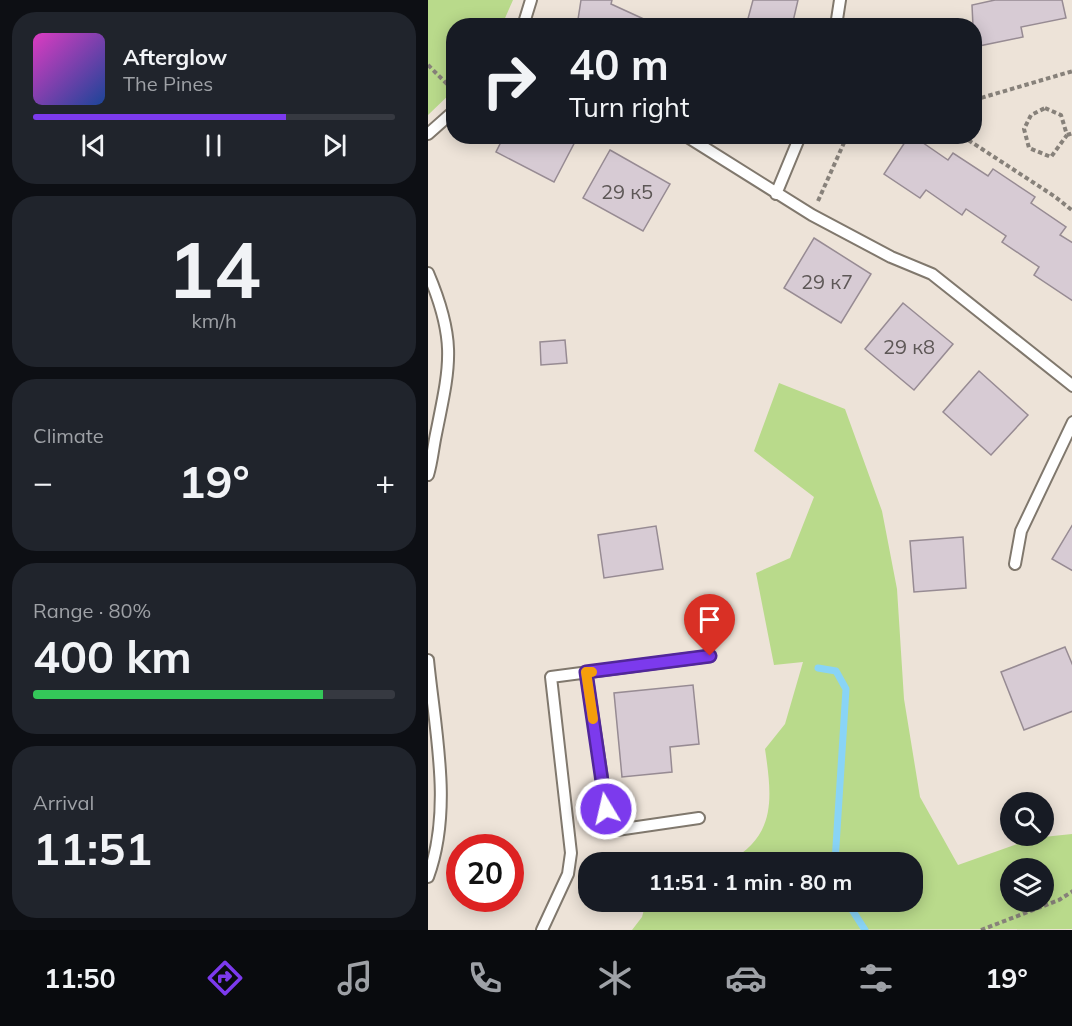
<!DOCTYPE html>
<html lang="en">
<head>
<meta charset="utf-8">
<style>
	:root { --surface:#171b24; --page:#20242c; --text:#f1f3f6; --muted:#9ea1a6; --line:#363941; --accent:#7c3aed }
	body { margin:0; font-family:Mulish,sans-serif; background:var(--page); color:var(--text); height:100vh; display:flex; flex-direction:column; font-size:22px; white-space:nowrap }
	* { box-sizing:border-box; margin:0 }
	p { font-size:20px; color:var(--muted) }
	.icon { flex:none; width:33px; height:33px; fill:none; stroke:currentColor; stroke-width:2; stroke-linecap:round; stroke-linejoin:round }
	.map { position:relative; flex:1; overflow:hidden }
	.sheet { display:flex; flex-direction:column; gap:12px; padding:12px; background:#0d0f14; width:428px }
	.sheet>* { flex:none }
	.banner { position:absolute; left:18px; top:18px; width:536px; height:126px; border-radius:24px; box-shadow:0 3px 15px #0003; background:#171b24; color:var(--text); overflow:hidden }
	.controls { position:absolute; left:572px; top:792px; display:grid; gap:12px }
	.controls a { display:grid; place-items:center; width:54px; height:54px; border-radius:50%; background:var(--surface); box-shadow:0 3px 15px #0003; font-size:30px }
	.speed { position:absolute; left:18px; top:834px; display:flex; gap:12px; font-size:30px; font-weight:700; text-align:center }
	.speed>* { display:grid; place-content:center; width:78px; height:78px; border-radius:50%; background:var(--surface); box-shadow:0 3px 15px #0003; line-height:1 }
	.speed .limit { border:9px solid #d22; background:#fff; color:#111 }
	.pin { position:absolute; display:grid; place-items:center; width:51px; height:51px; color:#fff; margin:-62px -26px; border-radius:50% 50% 50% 0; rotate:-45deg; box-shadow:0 0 6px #0007 }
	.pin .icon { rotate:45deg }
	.me { position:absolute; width:66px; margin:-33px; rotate:351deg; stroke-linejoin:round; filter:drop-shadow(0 0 4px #0008) }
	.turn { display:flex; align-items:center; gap:21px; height:126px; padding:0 24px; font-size:27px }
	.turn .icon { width:78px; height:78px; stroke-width:2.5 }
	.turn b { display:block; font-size:42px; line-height:51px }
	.big { font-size:45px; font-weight:700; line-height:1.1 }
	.sheet .widget { flex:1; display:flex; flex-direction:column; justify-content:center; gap:9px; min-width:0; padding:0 21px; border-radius:24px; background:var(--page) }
	.sheet .dial { align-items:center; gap:0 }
	.dial b { font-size:78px; line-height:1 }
	.song { display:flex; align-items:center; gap:18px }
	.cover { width:72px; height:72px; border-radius:9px; background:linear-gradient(135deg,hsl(310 70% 55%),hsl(220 70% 35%)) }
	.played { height:6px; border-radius:3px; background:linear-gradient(90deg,var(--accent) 70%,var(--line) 70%) }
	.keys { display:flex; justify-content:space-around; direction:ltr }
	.heat { display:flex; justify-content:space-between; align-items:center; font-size:33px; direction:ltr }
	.charge { height:9px; border-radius:4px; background:linear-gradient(90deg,#34c759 80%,var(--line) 0) }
	.trip { position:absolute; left:150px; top:852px; width:345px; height:60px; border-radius:24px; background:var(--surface); box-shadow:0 3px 15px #0003; font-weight:700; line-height:60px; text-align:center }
	.menu { display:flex; height:96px; justify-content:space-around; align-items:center; background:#090b0e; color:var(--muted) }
	.menu .icon { width:42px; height:42px }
	.menu .active { color:var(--accent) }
	.menu b { font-size:27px; color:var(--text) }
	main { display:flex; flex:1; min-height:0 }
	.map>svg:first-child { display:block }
	.green { fill:#b9da8b; fill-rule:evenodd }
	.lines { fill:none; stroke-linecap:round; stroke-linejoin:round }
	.stream { stroke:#89d4f6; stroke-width:7 }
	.building { fill:#d7cbd4; stroke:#978b93; stroke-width:1.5 }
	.lane-casing { stroke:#80786d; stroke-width:14 }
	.path { stroke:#87817a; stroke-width:4; stroke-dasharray:4.5 3; stroke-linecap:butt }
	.lane { stroke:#fff; stroke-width:10 }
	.route-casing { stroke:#51269a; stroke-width:15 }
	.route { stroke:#7c3aed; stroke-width:10 }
	.slow { stroke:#f59e0b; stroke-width:10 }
	.labels { text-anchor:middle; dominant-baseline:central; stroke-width:4.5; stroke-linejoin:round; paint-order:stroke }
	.number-label { font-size:20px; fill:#5d5756 }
</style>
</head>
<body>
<main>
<section class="sheet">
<div class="widget">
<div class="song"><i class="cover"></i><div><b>Afterglow</b><p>The Pines</p></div></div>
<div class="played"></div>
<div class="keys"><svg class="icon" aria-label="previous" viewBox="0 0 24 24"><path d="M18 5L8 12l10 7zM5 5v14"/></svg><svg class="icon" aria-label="pause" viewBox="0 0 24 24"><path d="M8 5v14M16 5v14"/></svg><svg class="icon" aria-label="next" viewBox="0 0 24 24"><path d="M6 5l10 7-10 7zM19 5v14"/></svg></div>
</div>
<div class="widget dial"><b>14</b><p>km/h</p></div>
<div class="widget"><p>Climate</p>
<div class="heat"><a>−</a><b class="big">19°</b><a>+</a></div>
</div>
<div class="widget"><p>Range · 80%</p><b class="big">400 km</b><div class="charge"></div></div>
<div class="widget"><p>Arrival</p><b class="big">11:51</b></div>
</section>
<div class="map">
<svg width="645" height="930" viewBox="0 0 645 930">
	<rect width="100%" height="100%" fill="#ede3d8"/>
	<path class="green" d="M0,0H85L74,25L26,26L25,91L0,115Z
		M351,383L417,409L454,511L469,589L476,699L492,797L530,865L606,838L644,834V929L204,930L214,917L218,902H484V862H300C349,836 344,797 337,749L357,724L375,662L346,665L328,573L362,558L386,497L326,451ZM582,868H615V902H582Z"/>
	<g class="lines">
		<path class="stream" d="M390,668L408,671L418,689L407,862
			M419,902L437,930"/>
	</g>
	<path class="building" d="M153,0H184L183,4L231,26H149Z
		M325,0H370L364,26H318Z
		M567,0H634L638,18L593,27L595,37L546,47L544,5Z
		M76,136H150L126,182L68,152Z
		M481,136H485L520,160L525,153L560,176L565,169L607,197L603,203L638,227L632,235L645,243V301L606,275L611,267L574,242L578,236L538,209L534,215L498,190L492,198L456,174Z
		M182,150L242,184L215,231L155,198Z
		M386,238L443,274L413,323L356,288Z
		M475,303L525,344L486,390L437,349Z
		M137,340L139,363L113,365L112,342Z
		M551,371L600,415L563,455L515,412Z
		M645,524V571L624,559Z
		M228,526L235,569L176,578L170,535Z
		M535,537L538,588L486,592L482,541Z
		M637,647L645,666V711L596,730L573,672Z
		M265,685L271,744L242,747L244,772L194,777L186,693Z"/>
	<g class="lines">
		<g class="lane-casing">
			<path id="lane" d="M95,26L103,0
				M408,26L412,0
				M0,134L26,111
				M258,136L384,215L463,257L504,274L645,386
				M348,194L372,136
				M0,273C29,341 22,365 8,434C5,448 4,462 0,475
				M587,564L593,531L645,422
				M0,660C7,731 25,809 0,877
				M158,672L182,831L271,818
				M114,930L140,874L143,853L123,677L282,656"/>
		</g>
		<path class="path" d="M0,65L26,91
			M546,100L645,71
			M617,108L633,115L639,135L623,157L601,148L596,129L603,115Z
			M639,135L645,133
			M534,136L626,196L645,211
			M390,201L419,136
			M553,930L631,900L645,891"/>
		<use href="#lane" class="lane"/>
	</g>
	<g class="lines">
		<g class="route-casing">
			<path id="route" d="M178,809L158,672L282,656"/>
		</g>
		<use href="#route" class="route"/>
		<path class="slow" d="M164,672H158L165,719"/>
	</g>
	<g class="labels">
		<g class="number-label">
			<text x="199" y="191">29 к5</text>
			<text x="399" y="281">29 к7</text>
			<text x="481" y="346">29 к8</text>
		</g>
	</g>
</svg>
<div class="controls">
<a><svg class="icon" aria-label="search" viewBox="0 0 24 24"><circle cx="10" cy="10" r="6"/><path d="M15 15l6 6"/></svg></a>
<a><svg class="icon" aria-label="layers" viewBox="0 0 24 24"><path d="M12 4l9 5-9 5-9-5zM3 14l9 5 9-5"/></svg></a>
</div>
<div class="speed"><div class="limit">20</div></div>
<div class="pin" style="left:282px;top:656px;background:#d93025"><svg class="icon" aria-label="arrive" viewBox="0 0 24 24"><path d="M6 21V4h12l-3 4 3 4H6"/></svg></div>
<svg class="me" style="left:178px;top:809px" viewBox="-20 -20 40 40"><circle r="17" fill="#7c3aed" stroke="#fff" stroke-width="3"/><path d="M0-11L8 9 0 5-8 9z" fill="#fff"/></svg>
<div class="trip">11:51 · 1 min · 80 m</div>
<div class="banner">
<div class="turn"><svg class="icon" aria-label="right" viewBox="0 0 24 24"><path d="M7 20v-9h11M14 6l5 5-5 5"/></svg><div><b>40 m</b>Turn right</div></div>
</div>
</div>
</main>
<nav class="menu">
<b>11:50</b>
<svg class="icon active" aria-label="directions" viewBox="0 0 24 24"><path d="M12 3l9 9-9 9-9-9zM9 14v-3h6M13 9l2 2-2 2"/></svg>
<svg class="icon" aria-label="music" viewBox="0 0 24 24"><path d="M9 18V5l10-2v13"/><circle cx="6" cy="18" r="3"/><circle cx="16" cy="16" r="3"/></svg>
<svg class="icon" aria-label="phone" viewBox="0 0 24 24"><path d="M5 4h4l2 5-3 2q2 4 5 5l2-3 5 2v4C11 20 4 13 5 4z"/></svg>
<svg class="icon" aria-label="climate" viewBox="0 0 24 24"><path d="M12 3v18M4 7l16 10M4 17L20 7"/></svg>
<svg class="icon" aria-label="car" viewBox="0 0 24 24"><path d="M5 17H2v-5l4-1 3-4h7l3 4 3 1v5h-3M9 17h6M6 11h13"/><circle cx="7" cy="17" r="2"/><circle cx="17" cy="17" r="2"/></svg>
<svg class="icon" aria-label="filters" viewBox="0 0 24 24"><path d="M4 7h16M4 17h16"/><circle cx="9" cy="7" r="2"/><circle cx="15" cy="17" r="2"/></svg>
<b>19°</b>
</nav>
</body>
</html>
